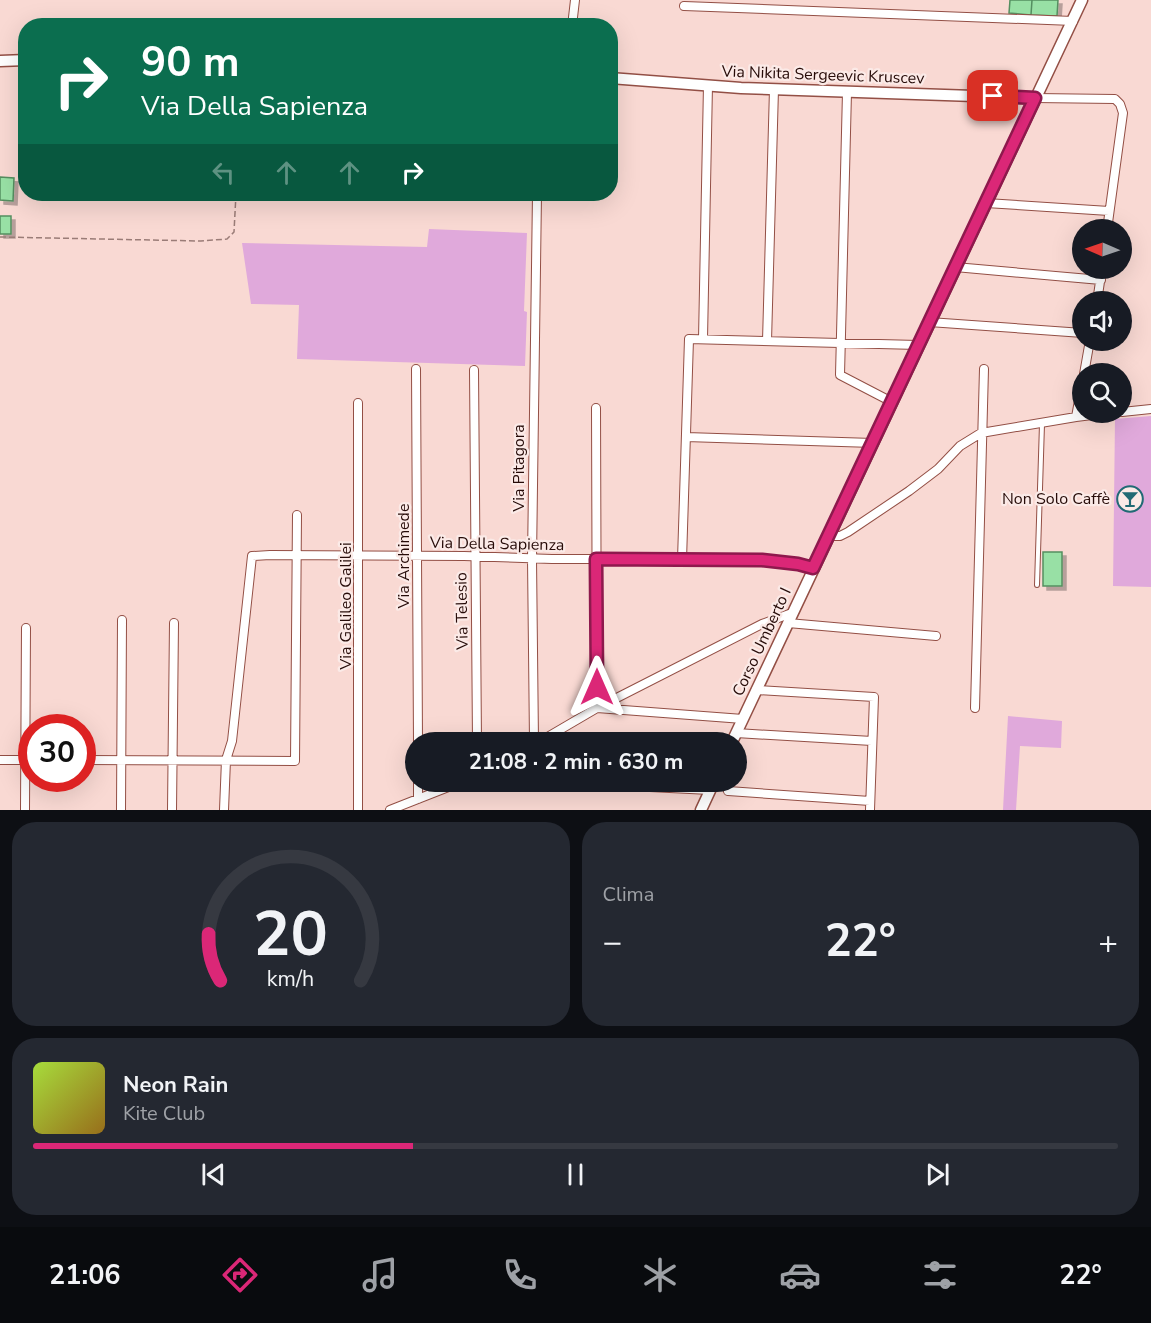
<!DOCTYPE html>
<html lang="it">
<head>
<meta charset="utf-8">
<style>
	:root { --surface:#171b24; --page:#242831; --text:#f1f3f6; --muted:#9ea1a6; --line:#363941; --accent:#db2777 }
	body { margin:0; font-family:"Nunito Sans",sans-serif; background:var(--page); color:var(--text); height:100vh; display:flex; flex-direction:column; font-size:22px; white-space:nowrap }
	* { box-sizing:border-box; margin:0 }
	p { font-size:20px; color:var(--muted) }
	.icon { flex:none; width:33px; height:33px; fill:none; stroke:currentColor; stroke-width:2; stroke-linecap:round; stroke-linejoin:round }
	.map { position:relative; height:810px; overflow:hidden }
	.details { display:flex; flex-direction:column; gap:12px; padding:12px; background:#0d0f14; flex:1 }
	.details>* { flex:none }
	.guide { position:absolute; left:18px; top:18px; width:600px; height:183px; border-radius:24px; box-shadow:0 6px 24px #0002; background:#0b6e4f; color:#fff; overflow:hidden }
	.needle { width:39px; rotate:272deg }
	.fabs { position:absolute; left:1072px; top:219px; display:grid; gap:12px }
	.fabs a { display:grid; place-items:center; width:60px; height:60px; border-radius:50%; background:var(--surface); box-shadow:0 6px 24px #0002; font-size:30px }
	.speed { position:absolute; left:18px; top:714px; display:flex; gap:12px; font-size:30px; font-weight:700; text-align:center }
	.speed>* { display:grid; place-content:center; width:78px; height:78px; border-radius:50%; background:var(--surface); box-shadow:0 6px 24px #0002; line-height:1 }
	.speed .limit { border:9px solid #d22; background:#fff; color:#111 }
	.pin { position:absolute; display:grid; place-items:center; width:51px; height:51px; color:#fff; margin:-26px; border-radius:12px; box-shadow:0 3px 9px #0006 }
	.me { position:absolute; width:66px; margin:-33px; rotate:0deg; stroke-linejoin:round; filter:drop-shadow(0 0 4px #0008) }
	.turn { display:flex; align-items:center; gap:21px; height:126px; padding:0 24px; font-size:27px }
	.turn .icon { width:78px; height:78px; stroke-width:2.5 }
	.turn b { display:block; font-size:42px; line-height:51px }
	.lanes { display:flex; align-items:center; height:57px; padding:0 24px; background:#0003; justify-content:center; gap:30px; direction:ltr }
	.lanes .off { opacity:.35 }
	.big { font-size:45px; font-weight:700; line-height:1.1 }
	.details .card { flex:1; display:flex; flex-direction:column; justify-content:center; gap:9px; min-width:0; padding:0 21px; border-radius:24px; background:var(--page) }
	.details .dial { align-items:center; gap:0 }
	.dial svg { height:156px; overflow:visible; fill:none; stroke:var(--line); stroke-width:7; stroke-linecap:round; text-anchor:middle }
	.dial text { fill:var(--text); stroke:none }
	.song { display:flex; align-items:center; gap:18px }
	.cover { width:72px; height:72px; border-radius:9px; background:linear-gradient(135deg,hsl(80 70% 55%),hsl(40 70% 35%)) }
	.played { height:6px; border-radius:3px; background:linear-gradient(90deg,var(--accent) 35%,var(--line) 35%) }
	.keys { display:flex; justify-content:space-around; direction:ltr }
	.heat { display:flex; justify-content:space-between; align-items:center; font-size:33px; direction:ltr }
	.details .tiles { flex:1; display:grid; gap:12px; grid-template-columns:1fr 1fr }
	.card:last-child { grid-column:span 2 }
	.trip { position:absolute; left:405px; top:732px; width:342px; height:60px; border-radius:30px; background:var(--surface); box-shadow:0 6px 24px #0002; font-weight:700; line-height:60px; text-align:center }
	.tabs { display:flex; height:96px; justify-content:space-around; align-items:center; background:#090b0e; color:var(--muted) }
	.tabs .icon { width:42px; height:42px }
	.tabs .active { color:var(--accent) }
	.tabs b { font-size:27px; color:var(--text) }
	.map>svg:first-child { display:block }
	.green { fill:#e0a9db }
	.building { fill:#98e0a5; stroke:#548e60; stroke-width:1.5; filter:url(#shadow) }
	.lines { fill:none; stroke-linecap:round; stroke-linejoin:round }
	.lane-casing { stroke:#934f45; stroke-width:6 }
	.street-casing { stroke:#934f45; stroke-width:10 }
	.secondary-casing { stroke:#934f45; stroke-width:13 }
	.path { stroke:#9a7c77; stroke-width:1.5; stroke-dasharray:6 3; stroke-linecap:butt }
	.lane { stroke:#fff; stroke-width:4 }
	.street { stroke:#fff; stroke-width:8 }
	.secondary { stroke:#fff; stroke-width:10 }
	.route-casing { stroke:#8e194d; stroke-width:15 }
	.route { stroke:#db2777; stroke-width:10 }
	.labels { text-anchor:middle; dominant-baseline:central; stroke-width:4.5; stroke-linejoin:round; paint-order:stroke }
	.street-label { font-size:16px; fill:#260b08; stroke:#fbeae7 }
	.poi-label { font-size:16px; fill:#260b08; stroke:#fbeae7; text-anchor:end }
</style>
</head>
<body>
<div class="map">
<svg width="1151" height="810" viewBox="0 0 1151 810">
	<defs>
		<filter id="shadow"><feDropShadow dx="4" dy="4" stdDeviation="0" flood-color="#0004"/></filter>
	</defs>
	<rect width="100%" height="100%" fill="#f9d9d3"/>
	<path class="green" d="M429,229L527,233L524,311L527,312L525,366L297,359L299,305L251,304L242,243L427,247Z
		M1151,416V587L1113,586L1115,419Z
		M1008,716L1062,721L1061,748L1020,746L1016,810H1003Z"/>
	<path class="building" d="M1010,0H1032L1031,15L1009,13Z
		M1032,0H1058L1057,16L1031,15Z
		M0,177L14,178L13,201L0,200Z
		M0,216H11V234H0Z
		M1043,552H1062V586H1043Z"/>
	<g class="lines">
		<g class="lane-casing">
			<path id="lane" d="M1037,585L1042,424"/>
		</g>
		<g class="street-casing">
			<path id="street" d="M684,6L1073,21
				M572,26L575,0
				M847,92L840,375L892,402
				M1035,98L1115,99L1120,104L1123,113L1107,230
				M986,203L1109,211
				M955,267L1101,280
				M1097,302L1102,268
				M929,322L1083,333
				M703,339L708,85
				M767,341L774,89
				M416,369L418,742
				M474,370L477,742
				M1084,374L1090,340
				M596,408L597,708L743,719
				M1122,412L1151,409
				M1076,417L1083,379
				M686,437L873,443
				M829,536H840L848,532L909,491L938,469L960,446L981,433L1076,417L1116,412
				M682,560L689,339L918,345
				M788,623L936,636
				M756,690L874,697L870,810
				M975,708L984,369
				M736,733L872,741
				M534,742L532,559L537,194
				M539,742L597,708L762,624L792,613
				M0,760H32
				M82,760L295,761L297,515
				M550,782L710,790
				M728,791L870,801
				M418,799V782
				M25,810L26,628
				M121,810L122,620
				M172,810L174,623
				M224,810L226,760L232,741L252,556L270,555L464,556L552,559H762L798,564L813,568
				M358,810V403
				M390,810L461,782"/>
		</g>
		<g class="secondary-casing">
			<path id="secondary" d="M0,61L26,60
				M610,78L741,88L1035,98
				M732,742L1082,0
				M701,810L714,782"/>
		</g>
		<path class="path" d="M0,237L201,241L227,239L234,232L236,194"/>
		<use href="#lane" class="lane"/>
		<use href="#street" class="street"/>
		<use href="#secondary" class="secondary"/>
	</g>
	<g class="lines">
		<g class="route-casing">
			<path id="route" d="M597,687L596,559L762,560L798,564L813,568L1035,98L993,96"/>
		</g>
		<use href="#route" class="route"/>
	</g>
	<defs>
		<g id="bar-ring" transform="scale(1.35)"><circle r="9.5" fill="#fbeae7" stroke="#216a75" stroke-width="1.5"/><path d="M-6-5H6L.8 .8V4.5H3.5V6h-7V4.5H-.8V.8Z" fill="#216a75"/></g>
	</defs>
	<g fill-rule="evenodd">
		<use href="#bar-ring" x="1130" y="499"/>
	</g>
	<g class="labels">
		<g class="street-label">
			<text transform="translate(823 75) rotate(2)">Via Nikita Sergeevic Kruscev</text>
			<text transform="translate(519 468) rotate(-90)">Via Pitagora</text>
			<text transform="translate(497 544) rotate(1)">Via Della Sapienza</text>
			<text transform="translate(404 556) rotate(-90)">Via Archimede</text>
			<text transform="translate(346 606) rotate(-90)">Via Galileo Galilei</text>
			<text transform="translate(462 611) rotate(-91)">Via Telesio</text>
			<text transform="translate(762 642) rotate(-65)">Corso Umberto I</text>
		</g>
		<g class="poi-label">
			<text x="1110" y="499">Non Solo Caffè</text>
		</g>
	</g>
</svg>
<div class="fabs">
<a><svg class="needle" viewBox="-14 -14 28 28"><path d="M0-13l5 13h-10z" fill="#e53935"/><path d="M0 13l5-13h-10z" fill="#9ea1a6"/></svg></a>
<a><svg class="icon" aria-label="sound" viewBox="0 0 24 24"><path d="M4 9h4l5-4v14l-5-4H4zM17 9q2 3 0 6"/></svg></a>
<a><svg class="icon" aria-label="search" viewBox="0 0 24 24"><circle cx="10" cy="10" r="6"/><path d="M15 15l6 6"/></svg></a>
</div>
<div class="speed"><div class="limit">30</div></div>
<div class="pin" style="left:993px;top:96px;background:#d93025"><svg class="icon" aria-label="arrive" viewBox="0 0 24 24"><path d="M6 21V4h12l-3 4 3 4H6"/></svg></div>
<svg class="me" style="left:597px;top:687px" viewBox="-20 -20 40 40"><path d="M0-17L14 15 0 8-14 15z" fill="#db2777" stroke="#fff" stroke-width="4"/></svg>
<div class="trip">21:08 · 2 min · 630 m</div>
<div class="guide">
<div class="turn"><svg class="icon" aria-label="right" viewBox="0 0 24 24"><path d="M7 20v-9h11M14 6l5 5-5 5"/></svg><div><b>90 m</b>Via Della Sapienza</div></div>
<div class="lanes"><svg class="icon off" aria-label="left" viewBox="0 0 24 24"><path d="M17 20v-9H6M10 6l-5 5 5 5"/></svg><svg class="icon off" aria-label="ahead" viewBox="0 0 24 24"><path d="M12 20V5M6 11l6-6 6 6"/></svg><svg class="icon off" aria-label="ahead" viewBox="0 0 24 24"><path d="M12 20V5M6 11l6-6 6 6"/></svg><svg class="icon" aria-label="right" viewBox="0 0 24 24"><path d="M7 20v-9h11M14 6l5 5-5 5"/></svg></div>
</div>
</div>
<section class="details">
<div class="tiles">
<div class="card dial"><svg viewBox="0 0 100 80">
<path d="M14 69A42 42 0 1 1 86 69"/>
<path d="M14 69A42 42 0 0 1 8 45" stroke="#db2777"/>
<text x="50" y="56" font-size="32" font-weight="700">20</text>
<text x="50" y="72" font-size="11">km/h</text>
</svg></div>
<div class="card"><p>Clima</p>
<div class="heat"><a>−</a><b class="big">22°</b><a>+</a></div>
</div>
<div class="card">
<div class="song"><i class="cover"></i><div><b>Neon Rain</b><p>Kite Club</p></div></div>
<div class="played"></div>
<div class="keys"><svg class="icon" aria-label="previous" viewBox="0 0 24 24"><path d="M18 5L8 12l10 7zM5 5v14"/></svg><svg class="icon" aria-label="pause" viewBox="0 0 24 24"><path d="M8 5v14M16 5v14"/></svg><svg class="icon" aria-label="next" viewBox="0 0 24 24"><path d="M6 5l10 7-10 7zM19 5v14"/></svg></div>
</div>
</div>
</section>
<nav class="tabs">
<b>21:06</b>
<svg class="icon active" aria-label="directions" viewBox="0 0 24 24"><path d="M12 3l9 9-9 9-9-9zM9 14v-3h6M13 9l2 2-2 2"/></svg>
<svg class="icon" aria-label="music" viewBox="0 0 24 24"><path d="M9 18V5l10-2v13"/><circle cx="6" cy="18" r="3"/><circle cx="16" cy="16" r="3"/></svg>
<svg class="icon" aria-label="phone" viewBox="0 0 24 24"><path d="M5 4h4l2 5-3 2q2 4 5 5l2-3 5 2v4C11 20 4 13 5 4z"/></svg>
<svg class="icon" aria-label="climate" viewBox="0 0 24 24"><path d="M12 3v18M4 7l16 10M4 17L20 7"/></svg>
<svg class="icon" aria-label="car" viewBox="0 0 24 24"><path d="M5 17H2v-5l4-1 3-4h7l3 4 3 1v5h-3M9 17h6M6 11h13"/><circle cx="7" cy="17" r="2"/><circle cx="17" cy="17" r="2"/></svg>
<svg class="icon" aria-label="filters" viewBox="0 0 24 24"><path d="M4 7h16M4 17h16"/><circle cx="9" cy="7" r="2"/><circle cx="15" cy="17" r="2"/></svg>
<b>22°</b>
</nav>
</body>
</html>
